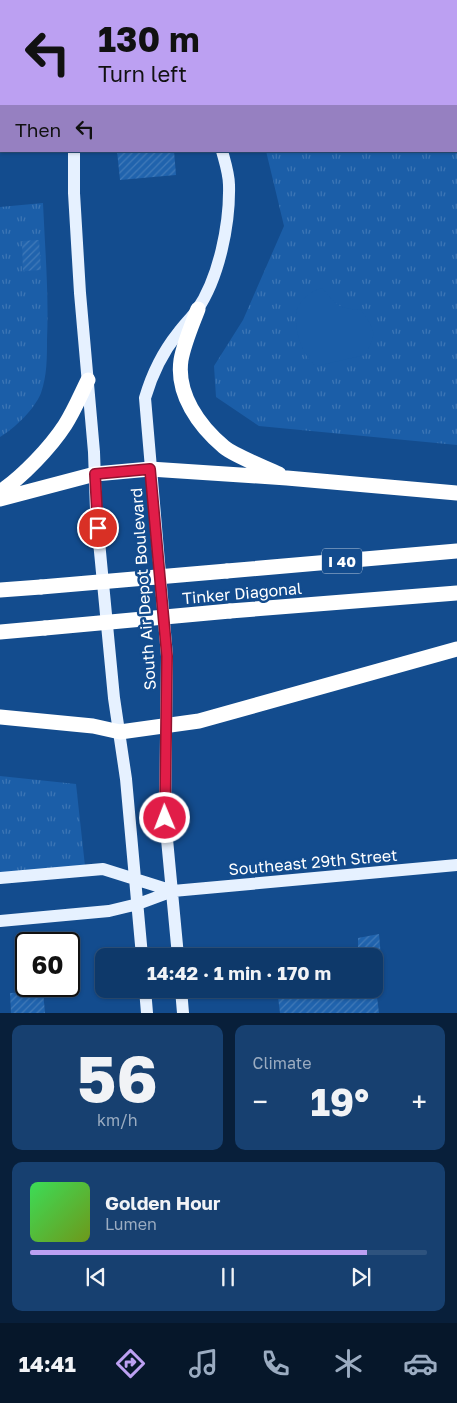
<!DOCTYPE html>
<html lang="en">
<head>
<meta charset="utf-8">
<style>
	:root { --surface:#0e396a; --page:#174070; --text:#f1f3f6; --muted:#9bacc1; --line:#2e537e; --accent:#bca0f2 }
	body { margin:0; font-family:"Golos Text",sans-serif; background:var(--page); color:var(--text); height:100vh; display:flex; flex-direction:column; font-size:19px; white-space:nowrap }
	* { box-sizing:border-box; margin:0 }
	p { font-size:16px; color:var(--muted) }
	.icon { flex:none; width:28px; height:28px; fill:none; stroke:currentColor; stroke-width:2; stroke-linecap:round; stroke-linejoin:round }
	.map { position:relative; height:1013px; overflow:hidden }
	.sheet { display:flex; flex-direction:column; gap:12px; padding:12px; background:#081f3a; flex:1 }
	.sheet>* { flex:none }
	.top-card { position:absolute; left:0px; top:0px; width:458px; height:152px; box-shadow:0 1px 4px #0004,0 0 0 1px var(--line); background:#bca0f2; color:#111; overflow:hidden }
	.speed { position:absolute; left:15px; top:932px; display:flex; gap:10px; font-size:25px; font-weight:700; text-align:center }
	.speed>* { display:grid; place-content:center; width:65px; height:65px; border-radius:50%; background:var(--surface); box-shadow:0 1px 4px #0004,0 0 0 1px var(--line); line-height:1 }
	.speed .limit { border:2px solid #111; border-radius:8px; background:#fff; color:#111 }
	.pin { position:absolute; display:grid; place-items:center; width:42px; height:42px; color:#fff; margin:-21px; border:2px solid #fff; border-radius:50%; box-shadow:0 1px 5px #0007 }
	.me { position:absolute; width:55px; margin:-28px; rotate:359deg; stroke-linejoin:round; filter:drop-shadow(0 0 4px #0008) }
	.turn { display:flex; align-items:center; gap:18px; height:105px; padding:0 15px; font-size:22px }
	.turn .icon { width:65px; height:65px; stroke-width:2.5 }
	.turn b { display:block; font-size:35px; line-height:42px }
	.then { display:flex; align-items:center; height:48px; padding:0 15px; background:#0003; gap:10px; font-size:19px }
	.big { font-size:38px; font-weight:700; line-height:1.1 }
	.sheet .card { flex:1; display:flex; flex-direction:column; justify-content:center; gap:8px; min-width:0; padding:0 18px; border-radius:10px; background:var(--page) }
	.sheet .dial { align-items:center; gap:0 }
	.dial b { font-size:65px; line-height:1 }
	.song { display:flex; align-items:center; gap:15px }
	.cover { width:60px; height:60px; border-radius:8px; background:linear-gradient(135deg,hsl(130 70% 55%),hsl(80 70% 35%)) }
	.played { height:5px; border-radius:2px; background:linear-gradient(90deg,var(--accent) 85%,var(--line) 85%) }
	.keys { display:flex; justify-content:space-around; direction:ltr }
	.heat { display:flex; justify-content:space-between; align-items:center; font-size:28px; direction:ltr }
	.sheet .tiles { flex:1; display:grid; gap:12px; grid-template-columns:1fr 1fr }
	.card:last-child { grid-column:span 2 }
	.trip { position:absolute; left:95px; top:948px; width:288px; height:50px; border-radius:10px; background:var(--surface); box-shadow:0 1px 4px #0004,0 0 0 1px var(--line); font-weight:700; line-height:50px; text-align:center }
	.menu { display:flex; height:80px; justify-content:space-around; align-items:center; background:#06172a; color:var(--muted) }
	.menu .icon { width:35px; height:35px }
	.menu .selected { color:var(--accent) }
	.menu b { font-size:22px; color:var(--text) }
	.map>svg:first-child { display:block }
	.grass { fill:url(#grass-tufts) }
	.pitch { fill:#1b5ea8 }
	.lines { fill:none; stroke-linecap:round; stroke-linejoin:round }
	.stream { stroke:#8ec0f4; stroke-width:5.5 }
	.building { fill:url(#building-hatch) }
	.major { stroke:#e6f1ff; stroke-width:12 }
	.highway { stroke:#fff; stroke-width:15 }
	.highway-bridge { stroke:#fff; stroke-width:15 }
	.route-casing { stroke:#92132f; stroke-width:12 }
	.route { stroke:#e11d48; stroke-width:9 }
	.labels { text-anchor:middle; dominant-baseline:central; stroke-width:5; stroke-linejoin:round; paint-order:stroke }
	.shield { fill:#134c8e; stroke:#b8c9dd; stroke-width:1 }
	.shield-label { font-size:15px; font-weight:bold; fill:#fff }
	.street-label { font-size:16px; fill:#fff; stroke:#134c8e }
</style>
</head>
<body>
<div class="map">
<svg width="457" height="1013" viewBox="0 0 457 1013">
	<defs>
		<pattern id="grass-tufts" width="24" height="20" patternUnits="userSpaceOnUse" patternTransform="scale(1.25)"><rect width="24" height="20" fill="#1b5ea8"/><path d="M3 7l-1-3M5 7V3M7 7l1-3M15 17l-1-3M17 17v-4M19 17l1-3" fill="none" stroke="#3d76b5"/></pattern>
		<pattern id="building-hatch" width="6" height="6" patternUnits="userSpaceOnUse" patternTransform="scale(1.25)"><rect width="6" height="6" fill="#2063ad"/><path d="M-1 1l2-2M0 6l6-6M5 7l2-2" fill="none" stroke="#417ab9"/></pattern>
	</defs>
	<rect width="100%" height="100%" fill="#134c8e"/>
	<path class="grass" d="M199,0H457V445L259,426L216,397L214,366L243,320L284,226L266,151H456V1Z
		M43,203C45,249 49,295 47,340C47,358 47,376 41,393C34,410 15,428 0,437V207Z
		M0,776L76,784L85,866L0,873Z"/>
	<path class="pitch" d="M322,288C337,306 338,308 361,310C375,331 378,332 365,355L317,366C302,360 291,320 298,307C303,297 312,291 322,288Z"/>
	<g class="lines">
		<path class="stream" d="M380,1L389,0"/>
	</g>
	<path class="building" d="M117,151H174L176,175L120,180Z
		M39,240L41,270L23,271L22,241Z
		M379,934L381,957L358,956V938Z
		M277,989H376L379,1013H280Z
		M43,991L45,1013H11L10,993Z"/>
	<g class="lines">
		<path class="major" d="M69,0V1
			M113,0V1
			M74,151V193L80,293L94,452L96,510L114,698L126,779L142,956
			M0,878L103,869L173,891
			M0,921L109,911L138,904L173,891L457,865
			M178,956L165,818L167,656L145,398C152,374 162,353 178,333C184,325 191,318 197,310C219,278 230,224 229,185C229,174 225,162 222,151
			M145,989L147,1013
			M181,989L183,1013"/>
		<path class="highway" d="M198,309C192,325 184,343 181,360C176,394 199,426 224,447C235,456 264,467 279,474
			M0,492C23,476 50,448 65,425C74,411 81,394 88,380
			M0,499L95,474L150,469L287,478L457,493
			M227,571L457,551
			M0,590L41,587
			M230,611L457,593
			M0,632L45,628
			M0,717L93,726L120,732L199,721L457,649"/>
		<path class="highway-bridge" d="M41,587L227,571
			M45,628L230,611"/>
	</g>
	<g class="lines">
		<g class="route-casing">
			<path id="route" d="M98,528L95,474L150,469L167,656L165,818"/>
		</g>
		<use href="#route" class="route"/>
	</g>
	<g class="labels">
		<rect class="shield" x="322" y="548.5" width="40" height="25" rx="4"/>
		<g class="shield-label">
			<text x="342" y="561">I 40</text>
		</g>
		<g class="street-label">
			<text transform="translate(143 589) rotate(-94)">South Air Depot Boulevard</text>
			<text transform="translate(242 593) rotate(-5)">Tinker Diagonal</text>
			<text transform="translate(313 862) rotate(-5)">Southeast 29th Street</text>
		</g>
	</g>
</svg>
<div class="speed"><div class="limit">60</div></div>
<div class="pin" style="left:98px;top:528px;background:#d93025"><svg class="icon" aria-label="arrive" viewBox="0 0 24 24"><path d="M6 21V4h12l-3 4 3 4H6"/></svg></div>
<svg class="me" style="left:165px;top:818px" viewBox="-20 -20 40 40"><circle r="17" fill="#e11d48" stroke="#fff" stroke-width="3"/><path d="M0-11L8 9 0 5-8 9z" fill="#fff"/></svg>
<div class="trip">14:42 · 1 min · 170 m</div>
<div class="top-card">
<div class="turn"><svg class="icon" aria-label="left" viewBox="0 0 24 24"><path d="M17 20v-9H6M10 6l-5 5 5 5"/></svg><div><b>130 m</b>Turn left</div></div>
<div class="then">Then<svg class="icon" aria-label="left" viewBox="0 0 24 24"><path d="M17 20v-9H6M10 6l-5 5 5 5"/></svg></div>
</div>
</div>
<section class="sheet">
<div class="tiles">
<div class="card dial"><b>56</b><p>km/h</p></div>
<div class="card"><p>Climate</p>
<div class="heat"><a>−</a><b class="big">19°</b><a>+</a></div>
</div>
<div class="card">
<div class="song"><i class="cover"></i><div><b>Golden Hour</b><p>Lumen</p></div></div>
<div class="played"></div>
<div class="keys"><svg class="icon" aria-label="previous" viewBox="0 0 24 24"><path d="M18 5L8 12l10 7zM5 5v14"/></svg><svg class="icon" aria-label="pause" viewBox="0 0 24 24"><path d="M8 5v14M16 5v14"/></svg><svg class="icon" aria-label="next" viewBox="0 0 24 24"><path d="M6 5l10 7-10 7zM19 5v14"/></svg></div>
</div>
</div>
</section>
<nav class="menu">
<b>14:41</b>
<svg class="icon selected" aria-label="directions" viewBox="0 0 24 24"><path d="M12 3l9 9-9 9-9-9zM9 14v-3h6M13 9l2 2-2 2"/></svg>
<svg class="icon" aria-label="music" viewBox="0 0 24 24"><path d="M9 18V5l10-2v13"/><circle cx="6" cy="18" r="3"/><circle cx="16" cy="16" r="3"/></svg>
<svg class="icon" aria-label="phone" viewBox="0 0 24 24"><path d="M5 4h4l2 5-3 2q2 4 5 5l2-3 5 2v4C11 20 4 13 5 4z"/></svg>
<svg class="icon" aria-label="climate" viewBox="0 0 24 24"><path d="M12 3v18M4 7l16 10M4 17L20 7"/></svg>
<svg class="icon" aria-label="car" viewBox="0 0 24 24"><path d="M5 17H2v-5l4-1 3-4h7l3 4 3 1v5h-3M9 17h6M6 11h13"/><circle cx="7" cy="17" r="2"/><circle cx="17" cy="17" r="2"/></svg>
</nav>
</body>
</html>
